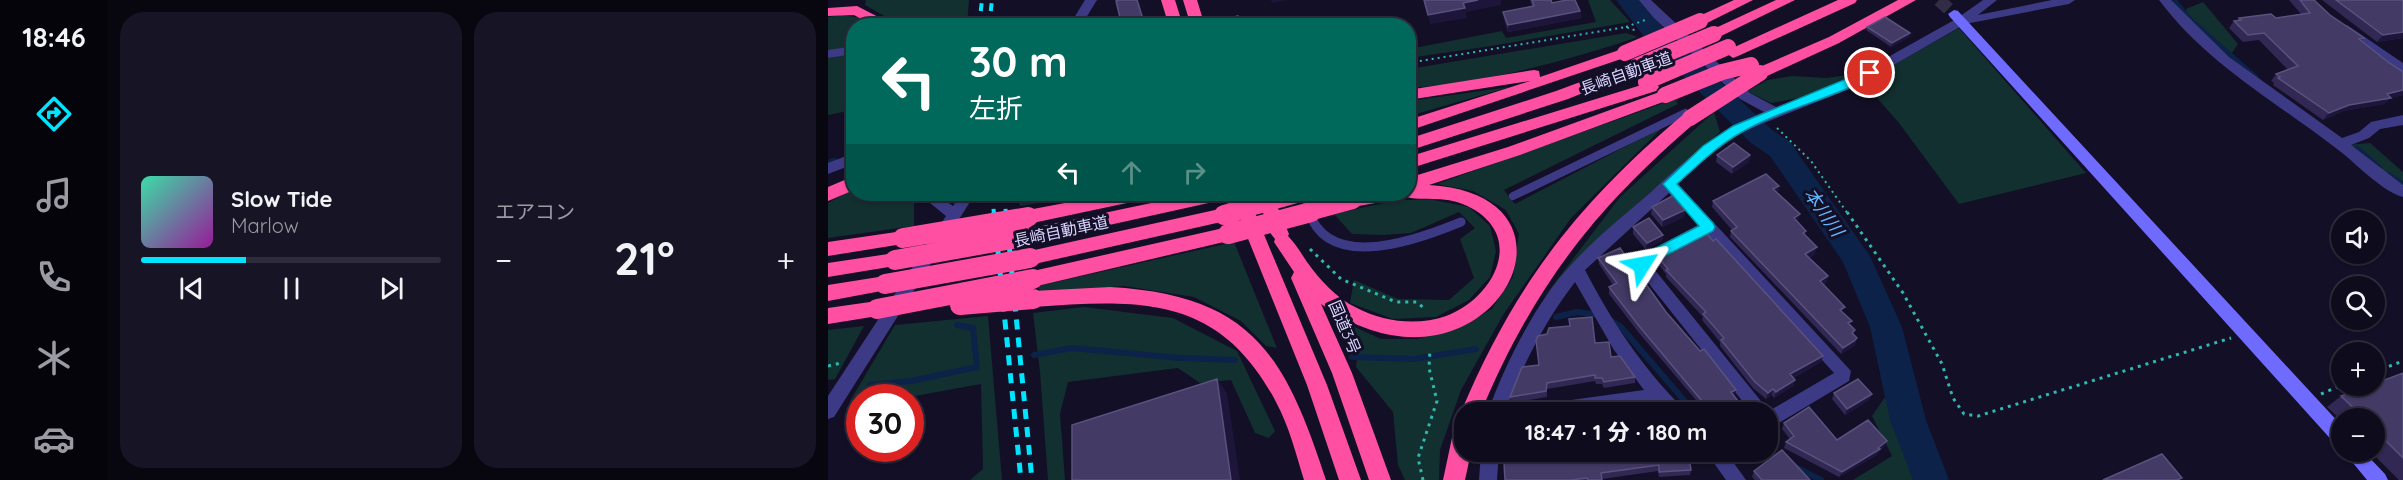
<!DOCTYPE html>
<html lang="ja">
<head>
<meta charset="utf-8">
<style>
	:root { --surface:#0e0b1c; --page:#171425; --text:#f1f3f6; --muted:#9b9ba3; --line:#2e2b3b; --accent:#00e5ff }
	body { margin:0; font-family:Quicksand,"Noto Sans JP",sans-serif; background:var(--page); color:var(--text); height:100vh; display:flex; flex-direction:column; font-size:22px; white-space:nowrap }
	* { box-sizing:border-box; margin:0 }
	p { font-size:20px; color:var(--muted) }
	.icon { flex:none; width:33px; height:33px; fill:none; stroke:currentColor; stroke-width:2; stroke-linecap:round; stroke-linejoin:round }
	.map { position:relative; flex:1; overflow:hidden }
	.panel { display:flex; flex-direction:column; gap:12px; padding:12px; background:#08060f; width:720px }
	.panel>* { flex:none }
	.guide { position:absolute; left:18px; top:18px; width:570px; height:183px; border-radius:24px; box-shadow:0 2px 4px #0004,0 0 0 2px var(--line); background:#00695c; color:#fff; overflow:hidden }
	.controls { position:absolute; left:1503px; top:210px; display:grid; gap:12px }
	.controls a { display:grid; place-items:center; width:54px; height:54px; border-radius:50%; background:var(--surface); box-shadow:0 2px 4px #0004,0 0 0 2px var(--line); font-size:30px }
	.speed { position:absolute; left:18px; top:384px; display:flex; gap:12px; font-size:30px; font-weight:700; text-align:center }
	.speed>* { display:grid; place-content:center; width:78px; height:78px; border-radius:50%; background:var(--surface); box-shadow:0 2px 4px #0004,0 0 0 2px var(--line); line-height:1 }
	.speed .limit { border:9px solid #d22; background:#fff; color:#111 }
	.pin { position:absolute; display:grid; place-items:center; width:51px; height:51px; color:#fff; margin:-26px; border:3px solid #fff; border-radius:50%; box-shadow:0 2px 6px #0007 }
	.me { position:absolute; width:66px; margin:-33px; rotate:56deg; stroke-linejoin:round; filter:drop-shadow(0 0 4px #0008) }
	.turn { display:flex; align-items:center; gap:21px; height:126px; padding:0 24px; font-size:27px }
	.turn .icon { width:78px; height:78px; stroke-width:2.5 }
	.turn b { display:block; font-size:42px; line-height:51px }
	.lanes { display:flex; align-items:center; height:57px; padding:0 24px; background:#0003; justify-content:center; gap:30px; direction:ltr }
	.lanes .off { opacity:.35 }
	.big { font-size:45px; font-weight:800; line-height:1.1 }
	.panel .card { flex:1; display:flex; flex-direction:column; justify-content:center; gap:9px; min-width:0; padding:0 21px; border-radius:24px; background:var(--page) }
	.song { display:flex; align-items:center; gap:18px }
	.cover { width:72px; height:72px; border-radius:9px; background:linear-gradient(135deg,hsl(160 70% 55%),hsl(300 70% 35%)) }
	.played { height:6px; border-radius:3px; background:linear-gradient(90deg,var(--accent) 35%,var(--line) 35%) }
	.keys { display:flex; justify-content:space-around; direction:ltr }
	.heat { display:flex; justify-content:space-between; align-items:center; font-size:33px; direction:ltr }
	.panel .tiles { flex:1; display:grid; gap:12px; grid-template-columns:repeat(2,1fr) }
	.trip { position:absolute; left:626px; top:402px; width:324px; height:60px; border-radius:24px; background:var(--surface); box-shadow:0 2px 4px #0004,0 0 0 2px var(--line); font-weight:800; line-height:60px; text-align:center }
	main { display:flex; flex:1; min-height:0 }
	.tab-bar { display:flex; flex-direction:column; width:108px; justify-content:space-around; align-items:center; background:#06040b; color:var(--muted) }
	.tab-bar .icon { width:42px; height:42px }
	.tab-bar .active { color:var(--accent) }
	.tab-bar b { font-size:27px; color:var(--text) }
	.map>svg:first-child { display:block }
	.green { fill:#12302f }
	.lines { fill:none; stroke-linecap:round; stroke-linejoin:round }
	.stream-far1 { stroke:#0c2248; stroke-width:4.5 }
	.stream { stroke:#0c2248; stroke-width:6 }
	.river { fill:#0c2248; fill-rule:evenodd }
	.secondary-tunnel { stroke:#312d47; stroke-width:13; stroke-dasharray:13 7; stroke-linecap:butt }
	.path-far1 { stroke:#2fb8b0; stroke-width:2; stroke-dasharray:2 4; stroke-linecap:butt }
	.path { stroke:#2fb8b0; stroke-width:3; stroke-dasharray:3 5; stroke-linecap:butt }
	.lane-far1 { stroke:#3d3a85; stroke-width:8 }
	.lane { stroke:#3d3a85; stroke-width:9 }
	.street { fill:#3d3a85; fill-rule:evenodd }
	.secondary { fill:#6f6bff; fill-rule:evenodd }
	.highway { fill:#ff4fa3; fill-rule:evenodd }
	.rail-far1 { stroke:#00e5ff; stroke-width:4; stroke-dasharray:8 7; stroke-linecap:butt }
	.rail { stroke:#00e5ff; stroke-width:5; stroke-dasharray:10 8; stroke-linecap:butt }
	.highway-bridge-far1 { stroke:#ff4fa3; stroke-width:16 }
	.highway-bridge { stroke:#ff4fa3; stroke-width:20 }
	.wall { fill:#312854 }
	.shaded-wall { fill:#1d163a }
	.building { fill:#433a66; stroke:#5a527e; stroke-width:1.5 }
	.route { fill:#00e5ff; stroke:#0095a6; stroke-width:1.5 }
	.labels { text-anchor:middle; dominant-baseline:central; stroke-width:6; stroke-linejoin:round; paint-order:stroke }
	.street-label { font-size:16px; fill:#d9d4ff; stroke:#130f26 }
	.water-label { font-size:18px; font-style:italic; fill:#62b6ff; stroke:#130f26 }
</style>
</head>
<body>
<main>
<nav class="tab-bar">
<b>18:46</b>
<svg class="icon active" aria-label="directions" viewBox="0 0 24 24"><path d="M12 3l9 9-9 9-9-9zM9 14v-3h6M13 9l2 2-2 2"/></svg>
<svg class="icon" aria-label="music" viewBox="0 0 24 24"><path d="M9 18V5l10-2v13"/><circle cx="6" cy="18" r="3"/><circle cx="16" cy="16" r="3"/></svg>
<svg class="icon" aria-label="phone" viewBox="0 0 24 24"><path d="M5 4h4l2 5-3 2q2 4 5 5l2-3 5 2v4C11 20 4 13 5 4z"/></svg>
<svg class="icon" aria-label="climate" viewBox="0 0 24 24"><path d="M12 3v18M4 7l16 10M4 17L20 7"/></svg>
<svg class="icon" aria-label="car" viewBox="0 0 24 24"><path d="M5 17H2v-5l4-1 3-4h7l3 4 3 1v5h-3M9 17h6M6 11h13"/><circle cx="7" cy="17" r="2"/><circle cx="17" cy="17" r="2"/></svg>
</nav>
<section class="panel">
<div class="tiles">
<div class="card">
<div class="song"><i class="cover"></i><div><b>Slow Tide</b><p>Marlow</p></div></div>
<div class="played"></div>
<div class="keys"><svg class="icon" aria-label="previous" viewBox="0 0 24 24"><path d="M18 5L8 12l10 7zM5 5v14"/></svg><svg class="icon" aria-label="pause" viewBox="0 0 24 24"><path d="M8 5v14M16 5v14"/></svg><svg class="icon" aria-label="next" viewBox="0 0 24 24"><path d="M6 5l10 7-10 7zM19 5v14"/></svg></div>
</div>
<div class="card"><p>エアコン</p>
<div class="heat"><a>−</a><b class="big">21°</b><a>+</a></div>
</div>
</div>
</section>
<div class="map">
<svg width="1575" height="480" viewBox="0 0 1575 480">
	<rect width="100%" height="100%" fill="#130f26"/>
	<path class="green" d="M38,0H141L139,25H72L37,5Z
		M760,0H782L802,22L663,46L581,58V49L674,31L678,38L768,22Z
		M1375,2L1410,44L1401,57L1361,22L1358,9Z
		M14,15L34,18L44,25L26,26L25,46L0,51V17Z
		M1131,28L1258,173L1131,204L1071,123L1035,82Z
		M798,33L810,37C736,62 659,82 581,88V69Z
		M25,53V110L0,115V58Z
		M1026,74L976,97L943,103L919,91L940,80L964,76L999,78Z
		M682,87L581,116V101Z
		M847,99L850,104L676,190L687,204L835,127L743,218L675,315L633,390L612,450L611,480H577L570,465L565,412L528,367L529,359L511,320L553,339H589L634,326L664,309L685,277L691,234L678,210L645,191L609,184Z
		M886,112L892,132L792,219L716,297L792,197Z
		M1542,143L1575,172V186L1520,145Z
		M25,189L26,194H60L59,196L86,199V226L0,238V203Z
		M189,194H263L192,206Z
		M569,200H605L641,207L662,226L668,251L662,277L641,300L608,317L565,319L522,303L526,280L570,299L621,300L646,278L632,239L647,228L631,212L583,233L555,235L524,234L506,214Z
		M406,242L449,348L438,346L413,321L366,297L296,286L212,292L210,286Z
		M256,307L345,318L409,351L447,431L441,438L427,433L403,380L372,383L350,368L240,382L232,414L237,480H220L212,372L205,313Z
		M160,316L174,480H142L155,469L153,384L81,397L32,398L31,406L22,401L67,325Z
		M36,326L7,379L0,380V330Z
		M1057,397L1091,480H1025L1064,456L1044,416Z"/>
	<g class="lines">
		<path class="stream-far1" d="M1346,0L1363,20L1428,77
			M1529,148L1551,167
			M0,162L7,160
			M1560,174L1575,184"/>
		<path class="stream" d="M728,317L749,312L771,315
			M782,320L793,327L866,412
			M206,355L244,348L352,358L407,360
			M524,357L586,359L648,349
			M42,385L83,381L149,367L145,328L129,325
			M937,452L952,459
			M965,466L993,480"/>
		<path class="river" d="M788,0H812L836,29L943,129L962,142L1042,256L1074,327L1098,420L1121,480H1085L1062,420L1042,327L1015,262L942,156L923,143L818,39Z"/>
		<path class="secondary-tunnel" d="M1111,0L1126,14"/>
		<path class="path-far1" d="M798,27L817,20
			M580,63L798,27L809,31
			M949,128L983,161L1020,214"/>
		<path class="path" d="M1019,212L1075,293L1114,364L1125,398L1136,414L1150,416L1403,338
			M482,249L513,279L568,302H589L598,310
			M0,366L13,363
			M1546,372L1575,361
			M1493,394L1514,385
			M595,480L590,458L609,401L601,368L602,349"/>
		<path class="lane-far1" d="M476,194L482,214
			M685,196L857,113"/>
		<path class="lane" d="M481,212C502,274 593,238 633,222"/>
		<path class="street" d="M257,0H269L253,26H241Z
			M811,0H823L922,93L948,107L1019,80L1128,19L1155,0H1169L1150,15L1224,0H1247L1241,4L1137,24L1029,86L914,132L884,152L850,184L1023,371L1021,381L939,430V412H923L806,265L810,257L870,225L841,193L757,270C783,320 813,366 853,406L855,412H836L828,404L767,412H706L708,406L714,404L816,390L786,350L747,282C717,321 694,366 677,412H660C676,366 709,300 743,265C767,238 797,215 824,191C859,159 891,129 936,112L912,99L826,18ZM879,234L1006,373L941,411L822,264Z
			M1331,0H1343L1401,57L1514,138L1531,132L1543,122L1575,115V125L1552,129L1541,138L1523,145L1575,185V197C1553,191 1528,163 1509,149C1448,102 1378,63 1331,0Z
			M1519,25L1575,63V73L1515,32V26Z
			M26,46V54L0,58V50Z
			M26,153V164L0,174V163Z
			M91,194H108L125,206L133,194H147L6,417L0,419V396L118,216Z
			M653,452H671L669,480H651Z
			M878,452H898L918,480H898Z"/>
		<path class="secondary" d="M1126,10L1130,11L1514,426V447L1508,445L1122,17L1120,14Z
			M1516,452H1536L1557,474L1560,480H1539Z"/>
		<path class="highway" d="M333,0H347L355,26H341Z
			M355,0H369L377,26H363Z
			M906,0H925L877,24L872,25L865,21L867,18Z
			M948,0H967L891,37H881L879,34L881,31Z
			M1010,0H1029L1027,3L910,56L905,58L898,53L900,50Z
			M1070,0H1088L1011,43L937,77L932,78L924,73L927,69L1001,37Z
			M29,6L62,23L64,26H46L26,15L0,16V8Z
			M797,48L804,53L802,56L580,131V120L702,81L580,100V90L706,70L711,71L712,77Z
			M809,61L817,66L814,69L740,99L580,151V139L728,91Z
			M823,82L828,83L831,87L828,91L580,169V157Z
			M837,90L843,91L845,95L843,99L692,155L601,185C779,195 657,420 493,304L524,373L563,480H541L504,373L463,278L466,272L446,242L447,239L443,234L428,194H444L461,234L460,236C467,243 473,253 479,262C492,280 508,298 529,308C555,322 590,326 618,316C663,300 698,240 645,209C618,193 598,203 574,196L573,194H580V178L680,147Z
			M862,112L868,114L870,118L868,122C766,209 705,288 653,412H636V419L633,412C687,284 750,203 856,114Z
			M26,176V190L0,201V187Z
			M284,194H322L319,199L313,200L200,224L194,222L191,217L194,212L200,210Z
			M366,194H419L499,385L533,480H511L479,385L402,194L400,199L394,200L200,243L194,241L191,236L194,231L200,229Z
			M531,194H573L570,199L564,200L525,207L519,206L516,201L519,196Z
			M396,208L402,210L405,215L402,220L202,265L196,263L193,258L196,253L202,251Z
			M400,227L406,229L409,234L406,239L400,241L205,287L198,284L196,279L198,274L205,271Z
			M75,231L81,233L84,238L81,243L0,256V242Z
			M67,253L73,255L76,260L73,265L0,277V263Z
			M57,276L64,279L66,284L64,289L0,301V285Z
			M282,287C424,295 457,355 498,480H476C468,454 461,426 448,402C392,295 313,299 205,307L198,305L196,299L198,293L205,291Z
			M49,301L56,303L59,309L56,315L0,324V308Z
			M636,423V452H643L637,480H615L625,433L628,426Z"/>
		<path class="rail-far1" d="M151,26L154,0
			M161,26L164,0
			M164,194L166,214
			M176,194L178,214"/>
		<path class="rail" d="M166,212L193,480
			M178,212L204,480"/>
		<path class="highway-bridge-far1" d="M797,53L872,21
			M809,66L886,34
			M818,82L900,47
			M837,95L894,72L923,65
			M862,118L932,73
			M401,214L472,194
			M477,214L525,201"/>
		<path class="highway-bridge" d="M396,215L406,212
			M400,234L483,212
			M75,238L200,217
			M67,260L200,236
			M57,284L202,258
			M132,305L205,299
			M49,309L205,279"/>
	</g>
	<path class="wall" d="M702,0H723L724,3L752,11L753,18L680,32L676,19L675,12L704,6Z
		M1461,0H1486L1502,15L1536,38L1534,41L1560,62L1575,72V95L1562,98L1556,104L1515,111L1495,120L1445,85L1446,83L1443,81L1448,74L1460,70L1431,40L1415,42L1401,28L1406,21H1409L1411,18H1448L1473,14Z
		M1494,0H1575V38L1549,42Z
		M1039,27L1082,33L1081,37L1063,47L1038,30Z
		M889,155H922L921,162L904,174L888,162Z
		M951,186L950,193L972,214L969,222L978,231L977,235L987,254L981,258L1000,276L998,283L995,285L1015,313L1022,325L1026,334L1029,338L1027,344L1024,347L1013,354L902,237L903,231L904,230L884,207L885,201Z
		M824,207L857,210L856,217L834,227L823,214Z
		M805,227L835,235L834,241L818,250L805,234Z
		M885,241L995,356L993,362L965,378L967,380L965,386L946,398L944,395L938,399L925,388L892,346V342L874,320L875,317L838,277V274L829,263V256Z
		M770,258L838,312L907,396H906L908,407L898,412H887L885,409L878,412L811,333L781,294V287L785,285L771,264Z
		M767,343L807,377V383L776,388L774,384H768L767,381L719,389V397L683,403L682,397L711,365Z
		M1575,373V480H1571L1543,452H1546V418H1514V421L1499,407L1513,396Z
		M1006,393L1044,394L1041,400L1017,415L1004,399Z
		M956,423L1009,440L1056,447L1052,450L1049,455L1011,477L956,448L958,442L962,439L954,429Z
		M865,457L864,463H862L863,470L862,475L831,477L830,471L774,479V480H677Z
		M926,471L982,480H927L924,477Z"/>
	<path class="shaded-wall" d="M309,0L312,4L318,26H317Z
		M443,0H459L444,3Z
		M650,0H673V5L638,12L639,18L602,24L600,15L635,3Z
		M752,11L753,18L680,32V25Z
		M1575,32V38L1549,42L1555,35Z
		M1082,33L1081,37L1063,47L1064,43Z
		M1575,90V95L1562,98L1556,104L1515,111L1495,120L1501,113L1521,105Z
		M922,155L921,162L904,174L905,167Z
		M951,186L950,193L945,189Z
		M857,210L856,217L834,227L835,220Z
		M972,214L970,221L964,225L966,218Z
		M835,235L834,241L818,250L819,243Z
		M989,247L987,254L975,261L977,254Z
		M1000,276L998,283L990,288L992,281Z
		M1029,338L1027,344L1024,347L1013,354L1015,348Z
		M995,356L993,362L960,380L962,374Z
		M389,379L399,393L412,480H403Z
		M967,380L965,386L946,398L948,392Z
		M945,389L944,395L938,399L940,393Z
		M908,390L907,396L902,398L903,392Z
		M1044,394L1041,400L1017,415L1019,409Z
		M910,401L908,407L898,412H891L892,411Z
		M886,403L885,409L878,412L879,407Z
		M1059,441L1056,447L1052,450L1049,455L1011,477L1014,472Z"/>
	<path class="building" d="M291,0H309L317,26H294L288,1Z
		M596,0H650L635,3L637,8L600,15Z
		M704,0H723L724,3L739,0H747L752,11L680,25L675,12L706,6Z
		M1472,0H1486L1502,15L1536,38L1531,39L1560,62L1575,72V90L1559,94L1563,98L1521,105L1501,113L1450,78L1452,77L1448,74L1470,66L1436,33L1420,35L1406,21L1413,20L1411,18L1443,14L1448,18L1482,13Z
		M1508,0H1575V32L1555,35Z
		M410,16L414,26H400L398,19Z
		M1057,17L1082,33L1064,43L1039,27Z
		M906,143L922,155L905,167L889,155Z
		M938,174L951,186L945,189L972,214L966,218L978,231L975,233L989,247L977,254L1000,276L992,281L1017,307L1012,310L1024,321L1020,323L1027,330L1024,333L1029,338L1026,341L1015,348L903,231L909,227L885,201Z
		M846,195L857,210L835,220L824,207Z
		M821,218L835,235L819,243L805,227Z
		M879,234L885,241L888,239L995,356L962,374L967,380L948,392L945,389L940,393L927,382L893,340L896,338L875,314L878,312L838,270L840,269L829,256Z
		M792,248L838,312L872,351L876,349L908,390L903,392L910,401L892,411L886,403L879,407L811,326L781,287L789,283L770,258Z
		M764,317L767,343L781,342L783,357L792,356L807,377L776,382L774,378H767V375L719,383L718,391L682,397L694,367L711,365L708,340L710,336L719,334L721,328L742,326L741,319Z
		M1575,373V458L1546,429V418H1536L1513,396L1542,386H1546V384Z
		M389,379L403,480H244V425Z
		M1030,379L1044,394L1019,409L1006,393Z
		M820,404L827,406V412H750L778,408Z
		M981,407L1009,440L1040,420L1059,441L1050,448L1052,449L1014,472L958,442L966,436L956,423Z
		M954,450L982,480H934L926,471Z
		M687,452H865V457H861L863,470L831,472V465L773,473L774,480H760L759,478L743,480H677L676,463L688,462Z
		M1334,454L1354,478L1349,480H1275Z"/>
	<path class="route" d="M1042,69L1048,73L1046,76C1004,99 956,108 914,132C889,146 870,165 849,184L885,223L887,227L885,231L821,264L819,269H809L807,265L810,257L871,226L835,184L875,146L905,126Z"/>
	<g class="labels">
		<g class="street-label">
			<text transform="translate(798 73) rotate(-20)">長崎自動車道</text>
			<text transform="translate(233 231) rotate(-12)">長崎自動車道</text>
			<text transform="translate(517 327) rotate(67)">国道3号</text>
		</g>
		<g class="water-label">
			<text transform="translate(996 212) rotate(55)">本川川</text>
		</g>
	</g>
</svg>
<div class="controls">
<a><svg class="icon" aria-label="sound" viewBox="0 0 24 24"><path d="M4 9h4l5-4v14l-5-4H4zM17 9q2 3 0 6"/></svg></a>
<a><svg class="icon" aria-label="search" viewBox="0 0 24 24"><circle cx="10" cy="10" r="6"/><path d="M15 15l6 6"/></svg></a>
<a>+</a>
<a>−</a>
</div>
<div class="speed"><div class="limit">30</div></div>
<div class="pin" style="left:1042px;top:73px;background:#d93025"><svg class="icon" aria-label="arrive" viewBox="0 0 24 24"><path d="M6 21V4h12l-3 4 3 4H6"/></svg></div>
<svg class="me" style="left:814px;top:265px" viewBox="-20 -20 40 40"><path d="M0-17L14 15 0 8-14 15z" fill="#00e5ff" stroke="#fff" stroke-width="4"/></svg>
<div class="trip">18:47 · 1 分 · 180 m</div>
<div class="guide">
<div class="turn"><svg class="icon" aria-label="left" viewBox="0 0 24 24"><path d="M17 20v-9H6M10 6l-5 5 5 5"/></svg><div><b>30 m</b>左折</div></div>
<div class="lanes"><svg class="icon" aria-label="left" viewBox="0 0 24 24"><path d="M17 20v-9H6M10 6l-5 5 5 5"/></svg><svg class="icon off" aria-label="ahead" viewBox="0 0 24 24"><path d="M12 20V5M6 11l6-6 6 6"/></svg><svg class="icon off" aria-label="right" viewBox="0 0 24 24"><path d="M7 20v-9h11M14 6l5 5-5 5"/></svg></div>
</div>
</div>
</main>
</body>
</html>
